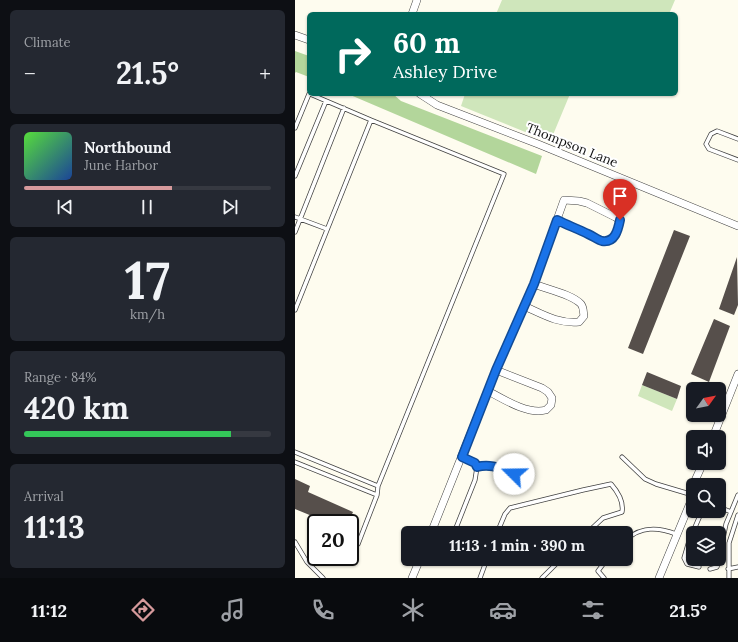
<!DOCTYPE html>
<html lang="en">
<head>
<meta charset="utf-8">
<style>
	:root { --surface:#171b24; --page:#242831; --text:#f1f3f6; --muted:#9ea1a6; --line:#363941; --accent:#d69a9c }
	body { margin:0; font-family:Lora,serif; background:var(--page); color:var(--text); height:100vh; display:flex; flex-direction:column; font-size:15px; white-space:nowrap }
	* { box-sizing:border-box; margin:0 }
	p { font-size:13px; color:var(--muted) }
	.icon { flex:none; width:22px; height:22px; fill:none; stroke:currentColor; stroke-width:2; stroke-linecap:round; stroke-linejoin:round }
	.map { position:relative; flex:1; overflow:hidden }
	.drawer { display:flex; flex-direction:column; gap:10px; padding:10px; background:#0d0f14; width:295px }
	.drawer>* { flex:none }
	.hud { position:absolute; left:12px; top:12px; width:371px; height:84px; border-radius:6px; box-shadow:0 1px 3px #0004; background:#00695c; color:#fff; overflow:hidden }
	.needle { width:26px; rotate:57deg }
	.fabs { position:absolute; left:391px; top:382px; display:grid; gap:8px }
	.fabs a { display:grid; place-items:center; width:40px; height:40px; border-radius:6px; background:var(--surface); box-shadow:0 1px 3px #0004; font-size:20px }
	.speed { position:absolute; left:12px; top:514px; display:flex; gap:8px; font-size:20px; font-weight:700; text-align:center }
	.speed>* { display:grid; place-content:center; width:52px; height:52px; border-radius:50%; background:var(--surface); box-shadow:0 1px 3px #0004; line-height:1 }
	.speed .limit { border:2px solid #111; border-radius:6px; background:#fff; color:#111 }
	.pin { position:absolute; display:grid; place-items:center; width:34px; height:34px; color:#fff; margin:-41px -17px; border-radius:50% 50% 50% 0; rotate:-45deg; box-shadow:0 0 4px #0007 }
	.pin .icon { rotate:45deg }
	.me { position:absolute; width:44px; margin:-22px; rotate:292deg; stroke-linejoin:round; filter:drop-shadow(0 0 3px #0008) }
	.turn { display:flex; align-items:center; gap:14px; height:84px; padding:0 20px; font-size:18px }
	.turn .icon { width:52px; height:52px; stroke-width:2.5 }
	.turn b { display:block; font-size:28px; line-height:34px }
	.big { font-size:30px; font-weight:700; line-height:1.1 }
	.drawer .tile { flex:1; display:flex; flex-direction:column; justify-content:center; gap:6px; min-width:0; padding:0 14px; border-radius:6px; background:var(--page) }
	.drawer .dial { align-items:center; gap:0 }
	.dial b { font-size:52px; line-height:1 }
	.song { display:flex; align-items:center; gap:12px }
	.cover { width:48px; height:48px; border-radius:6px; background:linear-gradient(135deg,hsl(110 70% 55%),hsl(220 70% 35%)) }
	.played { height:4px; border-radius:2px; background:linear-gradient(90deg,var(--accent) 60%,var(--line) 60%) }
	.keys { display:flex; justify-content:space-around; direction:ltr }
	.heat { display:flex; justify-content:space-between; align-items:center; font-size:22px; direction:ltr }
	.charge { height:6px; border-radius:3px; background:linear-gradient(90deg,#34c759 84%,var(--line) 0) }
	.trip { position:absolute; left:106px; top:526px; width:232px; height:40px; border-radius:6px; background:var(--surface); box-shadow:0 1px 3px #0004; font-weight:700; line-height:40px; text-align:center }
	.tabs { display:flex; height:64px; justify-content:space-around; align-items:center; background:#090b0e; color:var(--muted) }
	.tabs .icon { width:28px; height:28px }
	.tabs .on { color:var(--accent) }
	.tabs b { font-size:18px; color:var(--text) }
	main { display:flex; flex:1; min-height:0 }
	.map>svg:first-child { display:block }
	.green { fill:#cfe6bb }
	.forest { fill:#b3d69b }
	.building { fill:#564f4b }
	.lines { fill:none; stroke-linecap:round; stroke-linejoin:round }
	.lane-casing { stroke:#414141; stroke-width:5 }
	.street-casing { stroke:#414141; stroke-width:8 }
	.lane { stroke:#fff; stroke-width:3.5 }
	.street { stroke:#fff; stroke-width:7 }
	.route-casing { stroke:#114b97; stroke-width:10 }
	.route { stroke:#1a73e8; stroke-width:7 }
	.labels { text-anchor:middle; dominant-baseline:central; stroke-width:4; stroke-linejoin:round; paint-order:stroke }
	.street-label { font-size:13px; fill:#0e0e0e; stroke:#fff }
</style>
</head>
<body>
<main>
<section class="drawer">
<div class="tile"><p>Climate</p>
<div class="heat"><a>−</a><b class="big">21.5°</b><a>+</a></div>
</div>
<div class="tile">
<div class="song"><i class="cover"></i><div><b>Northbound</b><p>June Harbor</p></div></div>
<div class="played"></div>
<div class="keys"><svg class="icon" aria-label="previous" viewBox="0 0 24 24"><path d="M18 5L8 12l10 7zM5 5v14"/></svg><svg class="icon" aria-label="pause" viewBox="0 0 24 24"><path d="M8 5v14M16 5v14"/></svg><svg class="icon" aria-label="next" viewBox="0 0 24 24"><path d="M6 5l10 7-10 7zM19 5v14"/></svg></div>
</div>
<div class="tile dial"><b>17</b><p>km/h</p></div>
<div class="tile"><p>Range · 84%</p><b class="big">420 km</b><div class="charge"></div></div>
<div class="tile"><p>Arrival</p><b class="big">11:13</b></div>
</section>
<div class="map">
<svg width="443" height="578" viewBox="0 0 443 578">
	<rect width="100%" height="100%" fill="#fefcef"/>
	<path class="green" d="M207,0H380L374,14H201Z
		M170,94H275L255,142L166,106Z
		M347,385L382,399L377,411L343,396Z"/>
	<path class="forest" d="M0,51L14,56V77L1,72L0,73Z
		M53,94H98L106,101L247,156L241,174Z"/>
	<path class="building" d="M379,230L395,236L348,354L333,348Z
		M442,257L443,305L439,315L424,309Z
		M419,319L435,326L414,382L396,374Z
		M352,372L386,386L382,399L347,385Z
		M0,479L15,486L13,492L58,512L53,523H34L0,509Z"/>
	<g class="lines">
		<g class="lane-casing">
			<path id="lane" d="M15,94L76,120
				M0,128L14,94
				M443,139L422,131L416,134L411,144L414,149L443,160
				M0,176L31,101
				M0,217L32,229
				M0,232L49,108
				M0,310L76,120L209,174L83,486L0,452
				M327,457L350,479L361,484L398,495
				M0,462L82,495
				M182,467C198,463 214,472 229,478
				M424,507L436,512
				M159,533L180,480L182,467L180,463L167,457
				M202,533L210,514L215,508L288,490L316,484C323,492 329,501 327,512L308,518L292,533
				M19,537L21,538
				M331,540C346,526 363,527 381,534
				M0,542L12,562L28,578
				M55,551L59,548L63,544L82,495L83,486
				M424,558L431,524L443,495
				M124,562C132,563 140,566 147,559
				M404,567L392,564L389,558L394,541L407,511
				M415,569L422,567L424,559
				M433,569L443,567
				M185,578L192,559
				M247,578L266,559
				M309,578L303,571L312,559
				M434,578V543L443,515"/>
		</g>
		<g class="street-casing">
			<path id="street" d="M117,14L122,0
				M0,35L14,40
				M125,94L142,105L243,144L443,226
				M229,306C247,314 263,324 284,322L289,316C288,312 289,308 286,304C277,294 251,289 239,284
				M193,391C208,399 233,415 251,410L256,405L257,398L253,392L247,388L201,370
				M418,437L443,374
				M398,485L408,463
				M136,533L201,370L239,284L269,200L284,201L292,203L320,217L325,220C323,230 320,243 307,241C303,240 298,236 293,234C283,229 272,225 262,220
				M117,578L125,559
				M364,578L398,496"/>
		</g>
		<use href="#lane" class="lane"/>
		<use href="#street" class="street"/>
	</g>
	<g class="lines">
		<g class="route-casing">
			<path id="route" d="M219,474C206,469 196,463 182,467L180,463L167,457L201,370L239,284L262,220C272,225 283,229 293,234C298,236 303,240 307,241C320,243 323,230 325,220"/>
		</g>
		<use href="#route" class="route"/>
	</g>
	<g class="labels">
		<g class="street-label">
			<text transform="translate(277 145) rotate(22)">Thompson Lane</text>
		</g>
	</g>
</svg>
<div class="fabs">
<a><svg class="needle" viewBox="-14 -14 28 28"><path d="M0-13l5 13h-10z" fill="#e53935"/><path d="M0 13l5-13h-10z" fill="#9ea1a6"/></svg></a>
<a><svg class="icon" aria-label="sound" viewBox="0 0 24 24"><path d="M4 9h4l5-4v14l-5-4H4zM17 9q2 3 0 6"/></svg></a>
<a><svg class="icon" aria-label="search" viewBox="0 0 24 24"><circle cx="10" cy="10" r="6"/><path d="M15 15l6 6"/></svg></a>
<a><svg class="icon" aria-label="layers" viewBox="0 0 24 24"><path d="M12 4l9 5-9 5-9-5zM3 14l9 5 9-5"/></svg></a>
</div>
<div class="speed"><div class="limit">20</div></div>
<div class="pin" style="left:325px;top:220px;background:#d93025"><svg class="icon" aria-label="arrive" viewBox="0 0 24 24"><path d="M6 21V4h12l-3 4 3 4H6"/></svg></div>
<svg class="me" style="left:219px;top:474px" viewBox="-20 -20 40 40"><circle r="19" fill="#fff"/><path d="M0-13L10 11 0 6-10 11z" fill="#1a73e8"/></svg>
<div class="trip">11:13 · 1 min · 390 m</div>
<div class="hud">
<div class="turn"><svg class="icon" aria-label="right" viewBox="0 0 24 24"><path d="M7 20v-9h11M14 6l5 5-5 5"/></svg><div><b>60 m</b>Ashley Drive</div></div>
</div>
</div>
</main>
<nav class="tabs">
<b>11:12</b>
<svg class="icon on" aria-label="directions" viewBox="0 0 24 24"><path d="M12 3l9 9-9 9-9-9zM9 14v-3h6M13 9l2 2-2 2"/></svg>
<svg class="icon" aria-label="music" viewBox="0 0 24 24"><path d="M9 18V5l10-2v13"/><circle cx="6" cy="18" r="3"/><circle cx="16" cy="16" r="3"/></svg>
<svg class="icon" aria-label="phone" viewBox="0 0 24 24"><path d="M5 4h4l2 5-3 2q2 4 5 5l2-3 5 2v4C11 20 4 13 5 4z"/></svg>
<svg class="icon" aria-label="climate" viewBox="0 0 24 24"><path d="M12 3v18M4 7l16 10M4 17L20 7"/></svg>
<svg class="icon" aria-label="car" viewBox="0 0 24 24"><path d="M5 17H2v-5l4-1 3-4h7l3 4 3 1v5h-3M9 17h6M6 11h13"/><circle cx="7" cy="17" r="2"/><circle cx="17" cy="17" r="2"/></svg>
<svg class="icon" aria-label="filters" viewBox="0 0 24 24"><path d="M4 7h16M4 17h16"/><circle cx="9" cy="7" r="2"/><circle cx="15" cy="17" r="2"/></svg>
<b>21.5°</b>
</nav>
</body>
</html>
